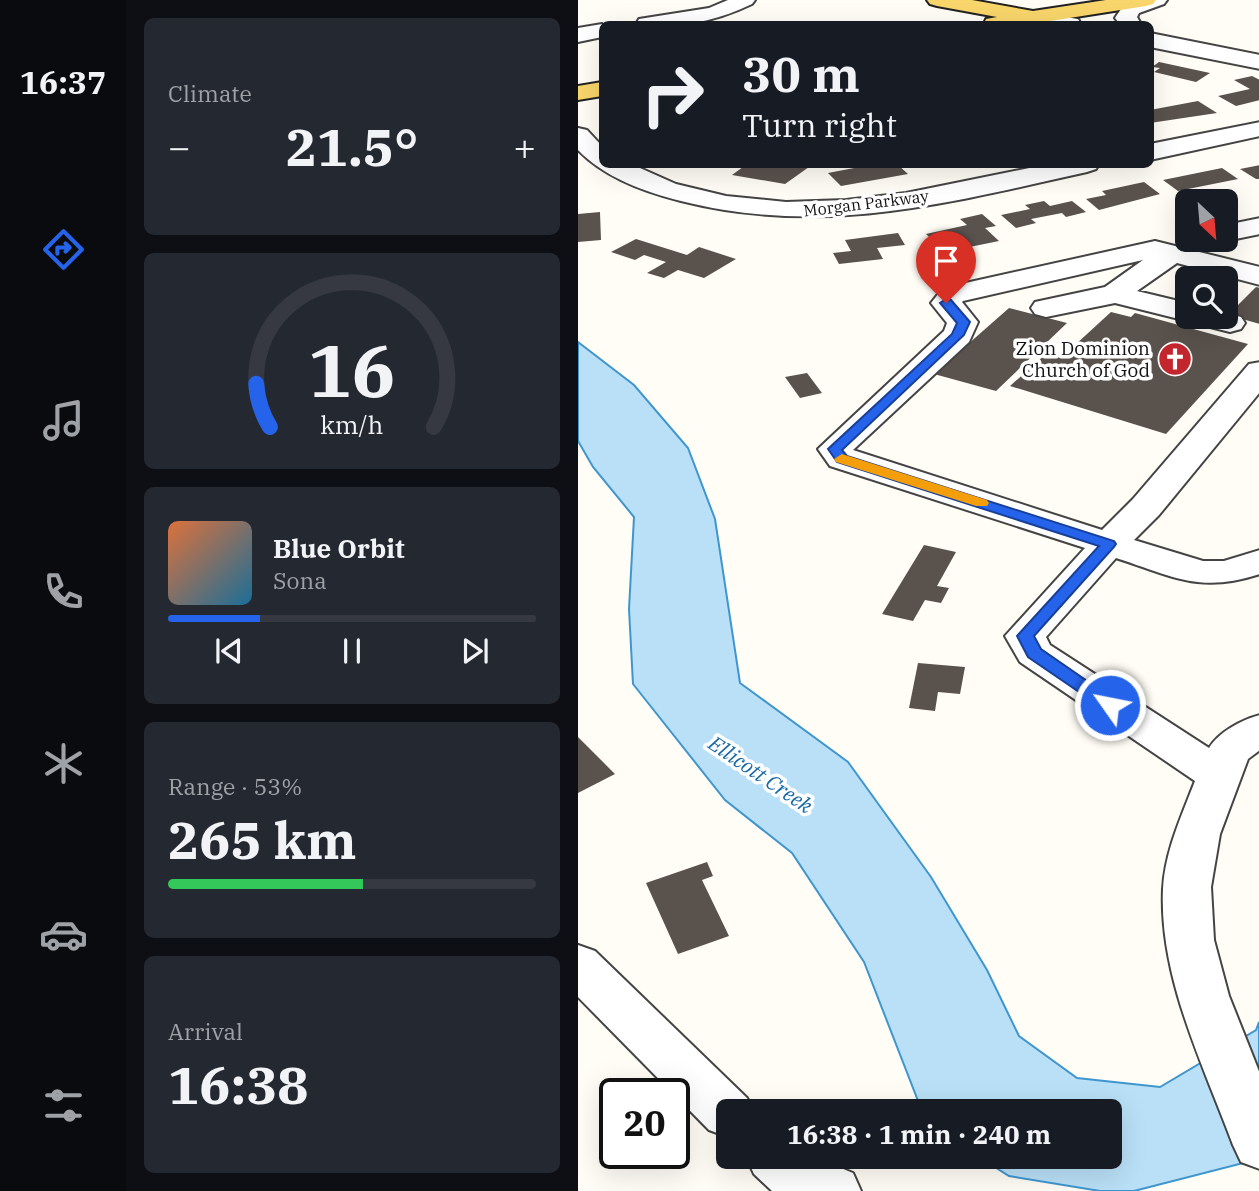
<!DOCTYPE html>
<html lang="en">
<head>
<meta charset="utf-8">
<style>
	:root { --surface:#171b24; --page:#242831; --text:#f1f3f6; --muted:#9ea1a6; --line:#363941; --accent:#2563eb }
	body { margin:0; font-family:"IBM Plex Serif",serif; background:var(--page); color:var(--text); height:100vh; display:flex; flex-direction:column; font-size:26px; white-space:nowrap }
	* { box-sizing:border-box; margin:0 }
	p { font-size:23px; color:var(--muted) }
	.icon { flex:none; width:38px; height:38px; fill:none; stroke:currentColor; stroke-width:2; stroke-linecap:round; stroke-linejoin:round }
	.map { position:relative; flex:1; overflow:hidden }
	.panel { display:flex; flex-direction:column; gap:18px; padding:18px; background:#0d0f14; width:452px }
	.panel>* { flex:none }
	.guide { position:absolute; left:21px; top:21px; width:555px; height:147px; border-radius:10px; box-shadow:0 7px 28px #0002; background:#171b24; color:var(--text); overflow:hidden }
	.needle { width:46px; rotate:154deg }
	.tools { position:absolute; left:597px; top:189px; display:grid; gap:14px }
	.tools a { display:grid; place-items:center; width:63px; height:63px; border-radius:10px; background:var(--surface); box-shadow:0 7px 28px #0002; font-size:35px }
	.speed { position:absolute; left:21px; top:1078px; display:flex; gap:14px; font-size:35px; font-weight:700; text-align:center }
	.speed>* { display:grid; place-content:center; width:91px; height:91px; border-radius:50%; background:var(--surface); box-shadow:0 7px 28px #0002; line-height:1 }
	.speed .limit { border:4px solid #111; border-radius:10px; background:#fff; color:#111 }
	.pin { position:absolute; display:grid; place-items:center; width:60px; height:60px; color:#fff; margin:-72px -30px; border-radius:50% 50% 50% 0; rotate:-45deg; box-shadow:0 0 7px #0007 }
	.pin .icon { rotate:45deg }
	.me { position:absolute; width:77px; margin:-38px; rotate:303deg; stroke-linejoin:round; filter:drop-shadow(0 0 5px #0008) }
	.turn { display:flex; align-items:center; gap:24px; height:147px; padding:0 28px; font-size:32px }
	.turn .icon { width:91px; height:91px; stroke-width:2.5 }
	.turn b { display:block; font-size:49px; line-height:60px }
	.big { font-size:52px; font-weight:800; line-height:1.1 }
	.panel .widget { flex:1; display:flex; flex-direction:column; justify-content:center; gap:10px; min-width:0; padding:0 24px; border-radius:10px; background:var(--page) }
	.panel .dial { align-items:center; gap:0 }
	.dial svg { height:182px; overflow:visible; fill:none; stroke:var(--line); stroke-width:7; stroke-linecap:round; text-anchor:middle }
	.dial text { fill:var(--text); stroke:none }
	.song { display:flex; align-items:center; gap:21px }
	.cover { width:84px; height:84px; border-radius:10px; background:linear-gradient(135deg,hsl(20 70% 55%),hsl(200 70% 35%)) }
	.played { height:7px; border-radius:4px; background:linear-gradient(90deg,var(--accent) 25%,var(--line) 25%) }
	.keys { display:flex; justify-content:space-around; direction:ltr }
	.heat { display:flex; justify-content:space-between; align-items:center; font-size:38px; direction:ltr }
	.charge { height:10px; border-radius:5px; background:linear-gradient(90deg,#34c759 53%,var(--line) 0) }
	.trip { position:absolute; left:138px; top:1099px; width:406px; height:70px; border-radius:10px; background:var(--surface); box-shadow:0 7px 28px #0002; font-weight:800; line-height:70px; text-align:center }
	main { display:flex; flex:1; min-height:0 }
	.menu { display:flex; flex-direction:column; width:126px; justify-content:space-around; align-items:center; background:#090b0e; color:var(--muted) }
	.menu .icon { width:49px; height:49px }
	.menu .selected { color:var(--accent) }
	.menu b { font-size:32px; color:var(--text) }
	.map>svg:first-child { display:block }
	.water { fill:#b9e0f7; stroke:#3f96cf; stroke-width:2 }
	.building { fill:#5a524d }
	.lines { fill:none; stroke-linecap:round; stroke-linejoin:round }
	.minor-casing { stroke:#444; stroke-width:4 }
	.major-casing { stroke:#222; stroke-width:4 }
	.minor { fill:#fff; fill-rule:evenodd }
	.major { fill:#f9d66b; fill-rule:evenodd }
	.route { fill:#2563eb; stroke:#184099; stroke-width:2 }
	.slow { fill:#f59e0b }
	.labels { text-anchor:middle; dominant-baseline:central; stroke-width:7; stroke-linejoin:round; paint-order:stroke }
	.far-street-label { font-size:16px; fill:#111; stroke:#fff }
	.poi-label { font-size:19px; fill:#111; stroke:#fff; text-anchor:end }
	.water-label { font-size:21px; font-style:italic; fill:#1768a6; stroke:#fff }
</style>
</head>
<body>
<main>
<nav class="menu">
<b>16:37</b>
<svg class="icon selected" aria-label="directions" viewBox="0 0 24 24"><path d="M12 3l9 9-9 9-9-9zM9 14v-3h6M13 9l2 2-2 2"/></svg>
<svg class="icon" aria-label="music" viewBox="0 0 24 24"><path d="M9 18V5l10-2v13"/><circle cx="6" cy="18" r="3"/><circle cx="16" cy="16" r="3"/></svg>
<svg class="icon" aria-label="phone" viewBox="0 0 24 24"><path d="M5 4h4l2 5-3 2q2 4 5 5l2-3 5 2v4C11 20 4 13 5 4z"/></svg>
<svg class="icon" aria-label="climate" viewBox="0 0 24 24"><path d="M12 3v18M4 7l16 10M4 17L20 7"/></svg>
<svg class="icon" aria-label="car" viewBox="0 0 24 24"><path d="M5 17H2v-5l4-1 3-4h7l3 4 3 1v5h-3M9 17h6M6 11h13"/><circle cx="7" cy="17" r="2"/><circle cx="17" cy="17" r="2"/></svg>
<svg class="icon" aria-label="filters" viewBox="0 0 24 24"><path d="M4 7h16M4 17h16"/><circle cx="9" cy="7" r="2"/><circle cx="15" cy="17" r="2"/></svg>
</nav>
<section class="panel">
<div class="widget"><p>Climate</p>
<div class="heat"><a>−</a><b class="big">21.5°</b><a>+</a></div>
</div>
<div class="widget dial"><svg viewBox="0 0 100 80">
<path d="M14 69A42 42 0 1 1 86 69"/>
<path d="M14 69A42 42 0 0 1 8 50" stroke="#2563eb"/>
<text x="50" y="56" font-size="32" font-weight="700">16</text>
<text x="50" y="72" font-size="11">km/h</text>
</svg></div>
<div class="widget">
<div class="song"><i class="cover"></i><div><b>Blue Orbit</b><p>Sona</p></div></div>
<div class="played"></div>
<div class="keys"><svg class="icon" aria-label="previous" viewBox="0 0 24 24"><path d="M18 5L8 12l10 7zM5 5v14"/></svg><svg class="icon" aria-label="pause" viewBox="0 0 24 24"><path d="M8 5v14M16 5v14"/></svg><svg class="icon" aria-label="next" viewBox="0 0 24 24"><path d="M6 5l10 7-10 7zM19 5v14"/></svg></div>
</div>
<div class="widget"><p>Range · 53%</p><b class="big">265 km</b><div class="charge"></div></div>
<div class="widget"><p>Arrival</p><b class="big">16:38</b></div>
</section>
<div class="map">
<svg width="682" height="1191" viewBox="0 0 682 1191">
	<rect width="100%" height="100%" fill="#fffdf5"/>
	<path class="water" d="M0,342L56,385L110,448L137,519L162,683L270,762L353,877L409,970L441,1036L499,1078L582,1087L678,1030L681,1022V1159L556,1191H522L431,1176L401,1157H532V1111H344L286,962L214,853L147,800L55,684L51,609L56,517L15,467L0,441Z"/>
	<path class="building" d="M581,62L632,73L618,82L576,72L582,68L574,67Z
		M674,76L682,80V100L658,106L640,96L672,89L656,80Z
		M620,101L639,113L572,123V110Z
		M169,164H221L231,167L207,184L154,175Z
		M297,164H319L330,174L263,186L250,173Z
		M682,165V179H678L662,169Z
		M644,168L660,179L600,191L585,180Z
		M566,182L582,194L521,210L508,199L528,195L524,191Z
		M466,201L472,206L494,201L508,212L488,217L484,213L453,219L458,223L438,228L423,215L452,209L447,205Z
		M22,212L23,240L0,242V214Z
		M404,214L418,226L407,228L421,241L367,252L348,234L389,225L382,219Z
		M320,233L327,245L299,248L305,259L261,264L255,253L273,251L267,240Z
		M58,239L109,255L121,247L158,259L126,278L100,270L86,278L69,273L88,262L66,255L57,260L33,252Z
		M678,287L682,288V324L650,315Z
		M431,308L489,323L418,391L356,374Z
		M533,312L553,317L557,313L670,344L588,434L432,386L470,352L485,356Z
		M229,373L244,393L222,398L207,377Z
		M346,545L378,552L359,586L371,588L363,603L347,600L335,621L304,614Z
		M340,663L387,667L382,694L360,692L357,711L331,708Z
		M0,737L37,774L0,793Z
		M129,862L135,876L124,880L151,936L100,954L68,883Z"/>
	<g class="lines">
		<g class="minor-casing">
			<path id="minor" d="M150,0H177L174,4C134,23 102,28 58,24L61,19L131,8Z
				M559,0H589L586,4L561,13L559,17L563,24H542L537,18C544,7 547,4 559,0Z
				M457,12L500,19L503,24L449,23L446,18L449,13Z
				M24,24V37L0,42V28Z
				M572,33L682,55V69L572,47Z
				M682,122V136L572,160V144Z
				M0,128L9,130L24,146V164H53L98,184L148,196L208,202L268,200L328,193L471,164H521L518,169L509,172C369,203 246,237 103,201C66,192 26,177 0,150Z
				M682,218V234L648,241L642,240H648V225Z
				M577,241L682,267V285L599,263L559,291L609,303V317H648V313L663,317L667,323L663,329L652,332L616,323L614,320L609,321L537,303L468,317L457,314L453,308L457,302L527,287L565,260L385,301L384,302L400,322L391,342L275,450L524,530L555,499L671,364L682,362V392L581,515L556,540L625,561H646L682,550V574C622,594 594,576 538,558L468,637L472,645L631,748C641,732 663,720 682,715V750L670,759L642,834L633,887L636,940L651,996L682,1074V1169L663,1162L655,1145C625,1064 581,977 585,889C587,851 604,815 617,781L442,662L427,636L507,548L252,466L240,449L366,331L369,323L353,303L365,288Z
				M0,945L17,951L169,1098L176,1111H150V1137L131,1130L0,997Z
				M168,1157H236L275,1173L283,1191H194L176,1174Z"/>
		</g>
		<g class="major-casing">
			<path id="major" d="M349,0H394L455,11L528,0H578L575,4L568,6L453,24H406L408,19L419,17L359,6L352,4Z
				M24,82V96L0,100V86Z"/>
		</g>
		<use href="#minor" class="minor"/>
		<use href="#major" class="major"/>
	</g>
	<path class="route" d="M368,299L373,300L392,322L386,335L264,450L269,456L536,541L538,544L536,547L456,636L463,649L538,701L541,705L538,709H526L450,657L439,636L521,546L259,462L250,449L374,334L379,323L362,303Z"/>
	<path class="slow" d="M264,454L409,500L411,503L409,506H398L258,462L256,459Z"/>
	<defs>
		<g id="church-disc" transform="scale(1.75)"><circle r="9.5" fill="#c4262e" stroke="#fff"/><path d="M-1.2-6h2.4v3.5h3.3v2.4h-3.3V6h-2.4V-.1h-3.3v-2.4h3.3Z" fill="#fff"/></g>
	</defs>
	<g fill-rule="evenodd">
		<use href="#church-disc" x="597" y="359"/>
	</g>
	<g class="labels">
		<g class="far-street-label">
			<text transform="translate(288 203) rotate(-7)">Morgan Parkway</text>
		</g>
		<g class="poi-label">
			<text x="572" y="348">Zion Dominion<tspan x="572" dy="22">Church of God</tspan></text>
		</g>
		<g class="water-label">
			<text transform="translate(183 774) rotate(34)">Ellicott Creek</text>
		</g>
	</g>
</svg>
<div class="tools">
<a><svg class="needle" viewBox="-14 -14 28 28"><path d="M0-13l5 13h-10z" fill="#e53935"/><path d="M0 13l5-13h-10z" fill="#9ea1a6"/></svg></a>
<a><svg class="icon" aria-label="search" viewBox="0 0 24 24"><circle cx="10" cy="10" r="6"/><path d="M15 15l6 6"/></svg></a>
</div>
<div class="speed"><div class="limit">20</div></div>
<div class="pin" style="left:368px;top:303px;background:#d93025"><svg class="icon" aria-label="arrive" viewBox="0 0 24 24"><path d="M6 21V4h12l-3 4 3 4H6"/></svg></div>
<svg class="me" style="left:532px;top:705px" viewBox="-20 -20 40 40"><circle r="17" fill="#2563eb" stroke="#fff" stroke-width="3"/><path d="M0-11L8 9 0 5-8 9z" fill="#fff"/></svg>
<div class="trip">16:38 · 1 min · 240 m</div>
<div class="guide">
<div class="turn"><svg class="icon" aria-label="right" viewBox="0 0 24 24"><path d="M7 20v-9h11M14 6l5 5-5 5"/></svg><div><b>30 m</b>Turn right</div></div>
</div>
</div>
</main>
</body>
</html>
